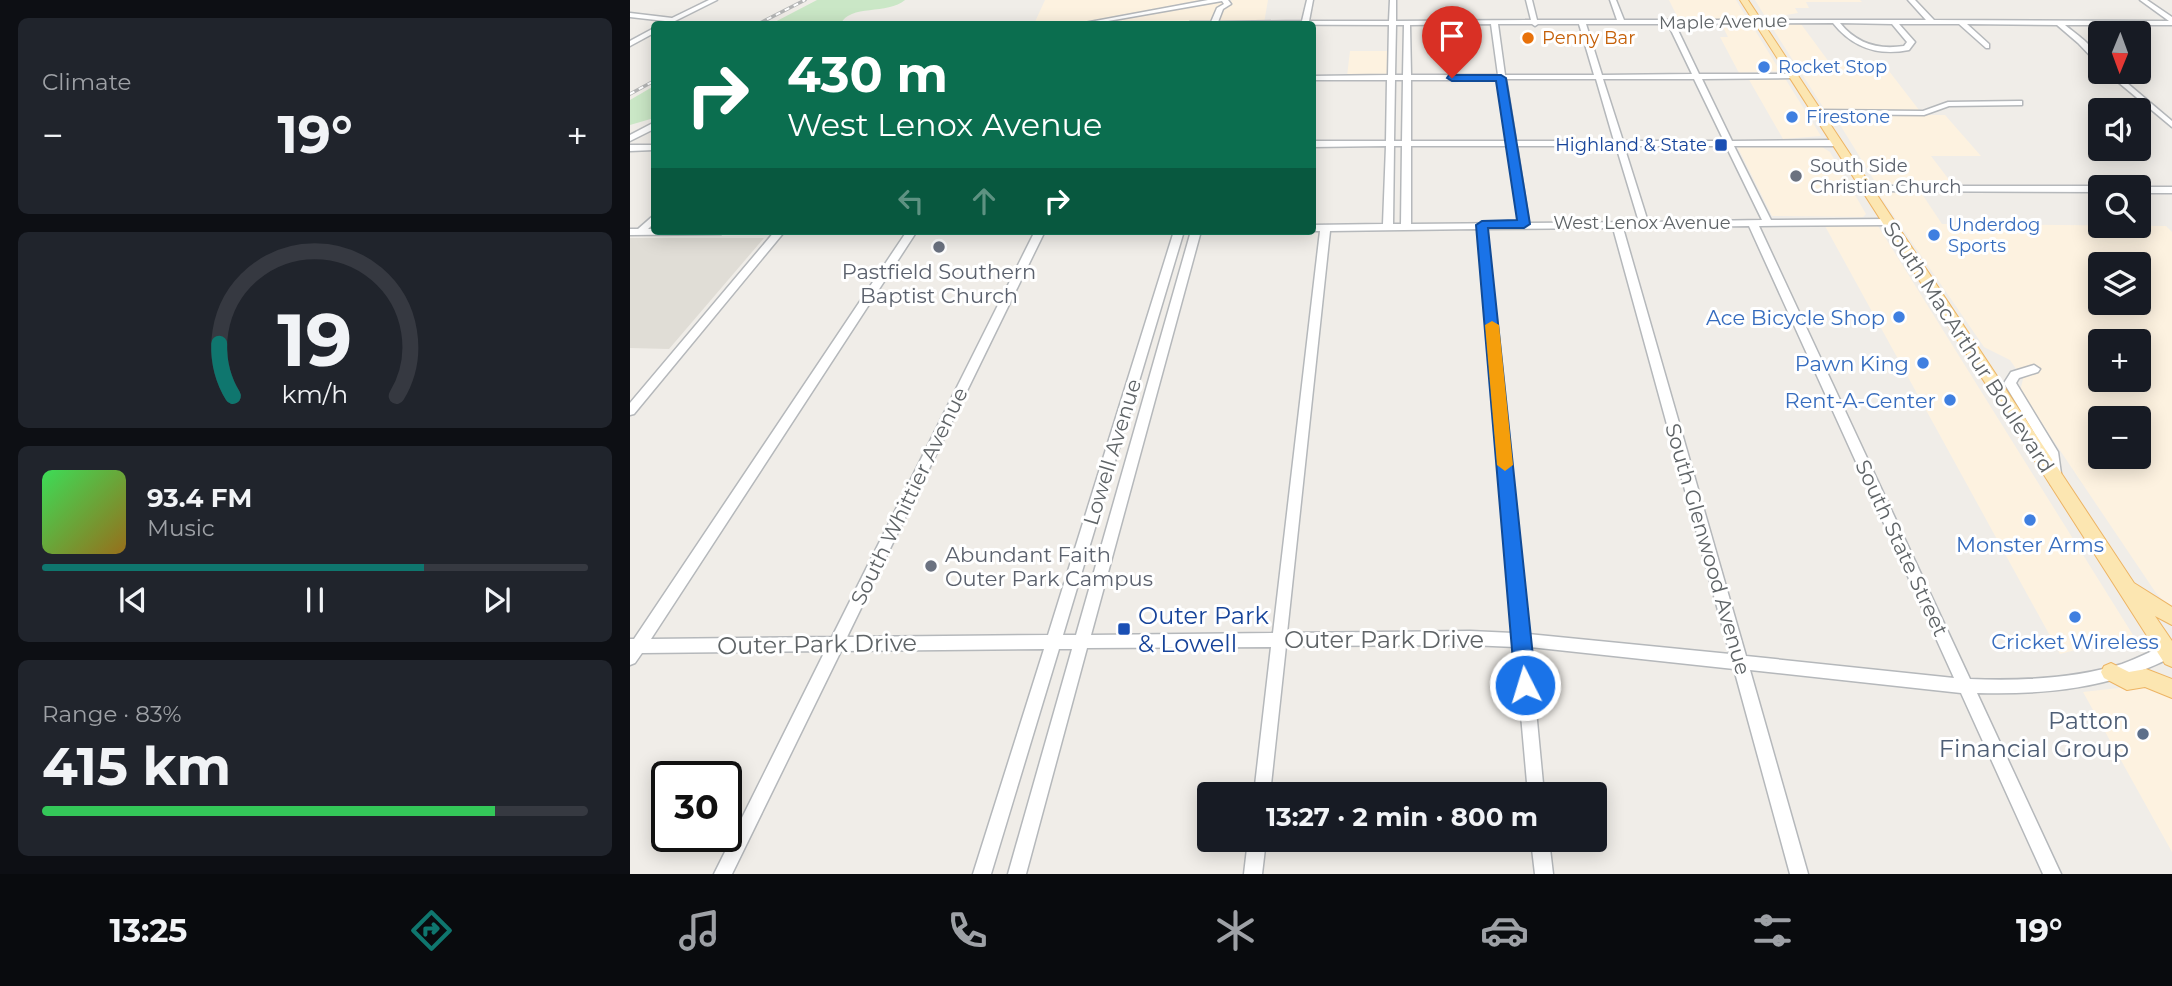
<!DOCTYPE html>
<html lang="en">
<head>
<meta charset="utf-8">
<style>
	:root { --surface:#171b24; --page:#20242c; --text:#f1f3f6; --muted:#9ea1a6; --line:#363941; --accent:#0f766e }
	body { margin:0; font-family:Montserrat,sans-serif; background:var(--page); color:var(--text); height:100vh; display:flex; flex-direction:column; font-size:26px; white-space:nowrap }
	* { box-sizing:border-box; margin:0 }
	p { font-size:23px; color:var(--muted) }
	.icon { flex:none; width:38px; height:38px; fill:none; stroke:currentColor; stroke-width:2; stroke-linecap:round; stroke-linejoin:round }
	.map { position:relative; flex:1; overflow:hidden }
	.side { display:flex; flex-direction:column; gap:18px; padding:18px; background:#0d0f14; width:630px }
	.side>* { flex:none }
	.top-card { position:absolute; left:21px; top:21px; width:665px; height:214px; border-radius:7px; box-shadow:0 4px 18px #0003; background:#0b6e4f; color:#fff; overflow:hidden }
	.needle { width:46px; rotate:181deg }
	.buttons { position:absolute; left:1458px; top:21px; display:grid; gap:14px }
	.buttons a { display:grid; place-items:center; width:63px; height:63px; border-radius:7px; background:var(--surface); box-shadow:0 4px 18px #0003; font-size:35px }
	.speed { position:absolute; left:21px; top:761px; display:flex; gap:14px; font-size:35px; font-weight:700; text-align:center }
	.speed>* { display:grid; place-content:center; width:91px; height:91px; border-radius:50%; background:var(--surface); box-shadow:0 4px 18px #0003; line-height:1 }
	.speed .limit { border:4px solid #111; border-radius:10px; background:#fff; color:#111 }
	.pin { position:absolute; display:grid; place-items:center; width:60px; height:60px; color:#fff; margin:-72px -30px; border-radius:50% 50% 50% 0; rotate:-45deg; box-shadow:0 0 7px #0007 }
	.pin .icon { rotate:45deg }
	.me { position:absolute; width:77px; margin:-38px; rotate:355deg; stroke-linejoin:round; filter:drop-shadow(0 0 5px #0008) }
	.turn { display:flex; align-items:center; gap:24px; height:147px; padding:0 21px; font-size:32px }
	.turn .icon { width:91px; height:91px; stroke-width:2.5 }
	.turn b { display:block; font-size:49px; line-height:60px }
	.lanes { display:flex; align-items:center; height:66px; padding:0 21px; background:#0003; justify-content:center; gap:35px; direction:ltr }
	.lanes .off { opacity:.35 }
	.big { font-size:52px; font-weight:700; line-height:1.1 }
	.side .card { flex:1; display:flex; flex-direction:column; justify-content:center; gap:10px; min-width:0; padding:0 24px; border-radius:10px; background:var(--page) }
	.side .dial { align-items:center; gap:0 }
	.dial svg { height:182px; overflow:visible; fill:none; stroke:var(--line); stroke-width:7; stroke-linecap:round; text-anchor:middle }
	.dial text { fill:var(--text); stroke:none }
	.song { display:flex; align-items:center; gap:21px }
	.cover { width:84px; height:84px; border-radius:10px; background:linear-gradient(135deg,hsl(130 70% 55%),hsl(40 70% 35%)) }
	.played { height:7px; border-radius:4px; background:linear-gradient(90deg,var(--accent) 70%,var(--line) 70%) }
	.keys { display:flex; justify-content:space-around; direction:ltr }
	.heat { display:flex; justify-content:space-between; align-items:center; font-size:38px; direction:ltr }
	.charge { height:10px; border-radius:5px; background:linear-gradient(90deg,#34c759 83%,var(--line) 0) }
	.trip { position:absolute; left:567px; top:782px; width:410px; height:70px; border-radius:7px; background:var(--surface); box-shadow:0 4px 18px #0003; font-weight:700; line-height:70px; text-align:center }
	.tabs { display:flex; height:112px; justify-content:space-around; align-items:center; background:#090b0e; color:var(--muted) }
	.tabs .icon { width:49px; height:49px }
	.tabs .active { color:var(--accent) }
	.tabs b { font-size:32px; color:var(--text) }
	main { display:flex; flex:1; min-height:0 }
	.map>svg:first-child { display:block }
	.commercial { fill:#fdf2e0; fill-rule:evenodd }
	.education { fill:#e0ddd6 }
	.green { fill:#cae7c6 }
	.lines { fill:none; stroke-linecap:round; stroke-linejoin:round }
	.minor-casing { stroke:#b5b8bb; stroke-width:3 }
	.major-casing { stroke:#edb464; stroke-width:2 }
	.minor { fill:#fff; fill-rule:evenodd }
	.major { fill:#fce6b1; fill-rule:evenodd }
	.rail-casing { stroke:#b4b5b5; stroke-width:3.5 }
	.rail { stroke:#fff; stroke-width:2; stroke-dasharray:5; stroke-linecap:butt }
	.route { fill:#1a73e8; stroke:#114b97; stroke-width:2 }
	.slow { fill:#f59e0b }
	.food-dot { fill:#e8710a; stroke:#fff; stroke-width:2.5 }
	.shop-dot { fill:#3f7fe0; stroke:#fff; stroke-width:2.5 }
	.transit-dot { fill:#1a4fb4; stroke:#fff; stroke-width:2.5 }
	.worship-dot { fill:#6b7280; stroke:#fff; stroke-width:2.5 }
	.service-dot { fill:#5c6f8a; stroke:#fff; stroke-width:2.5 }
	.labels { text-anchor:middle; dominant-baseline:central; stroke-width:6; stroke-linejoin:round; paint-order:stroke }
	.far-street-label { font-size:18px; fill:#5f6467; stroke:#fff }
	.far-food-label { font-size:18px; fill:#c56008; stroke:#fff; text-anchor:start }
	.far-shop-label { font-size:18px; fill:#366cbe; stroke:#fff; text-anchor:start }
	.far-transit-label { font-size:18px; fill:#164399; stroke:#fff; text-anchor:end }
	.far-worship-label { font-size:18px; fill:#5b616d; stroke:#fff; text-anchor:start }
	.worship-label { font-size:21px; fill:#5b616d; stroke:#fff }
	.shop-label { font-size:21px; fill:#366cbe; stroke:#fff; text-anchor:end }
	.street-label { font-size:21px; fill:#5f6467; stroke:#fff }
	.near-transit-label { font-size:24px; fill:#164399; stroke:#fff; text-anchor:start }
	.near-street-label { font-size:24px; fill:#5f6467; stroke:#fff }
	.near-service-label { font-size:24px; fill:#4e5e75; stroke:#fff; text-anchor:end }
</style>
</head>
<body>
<main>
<section class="side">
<div class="card"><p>Climate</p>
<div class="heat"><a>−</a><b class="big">19°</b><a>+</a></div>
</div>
<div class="card dial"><svg viewBox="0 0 100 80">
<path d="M14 69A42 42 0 1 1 86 69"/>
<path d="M14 69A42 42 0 0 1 8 46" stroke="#0f766e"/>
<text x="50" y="56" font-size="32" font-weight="700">19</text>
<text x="50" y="72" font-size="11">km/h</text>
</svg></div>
<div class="card">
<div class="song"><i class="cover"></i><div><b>93.4 FM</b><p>Music</p></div></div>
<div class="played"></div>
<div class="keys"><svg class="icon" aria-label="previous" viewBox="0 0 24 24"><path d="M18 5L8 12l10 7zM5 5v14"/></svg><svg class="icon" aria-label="pause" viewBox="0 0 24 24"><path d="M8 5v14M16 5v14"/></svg><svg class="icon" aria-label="next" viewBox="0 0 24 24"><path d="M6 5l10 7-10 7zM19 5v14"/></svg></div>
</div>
<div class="card"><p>Range · 83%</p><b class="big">415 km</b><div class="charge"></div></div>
</section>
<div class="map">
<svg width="1542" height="874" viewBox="0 0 1542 874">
	<rect width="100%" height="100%" fill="#f0ede8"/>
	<path class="commercial" d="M415,0H579L445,24H404Z
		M604,0H638L634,23L490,24L488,20Z
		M1039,0H1106L1117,18L1050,22Z
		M1125,0H1230L1232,2H1176L1179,8H1165L1168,13L1156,15L1159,20L1141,19L1136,18Z
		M1144,24H1171L1199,62H1252L1289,110H1195L1141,26Z
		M1092,25L1123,27L1150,71L1109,73L1090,37H1098Z
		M720,51H759V76H717Z
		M1118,78L1156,80L1191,136L1153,139Z
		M1204,115H1315L1351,156H1301L1323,185L1253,184L1244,180Z
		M1106,144L1192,147L1200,152L1236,214L1233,217L1142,216Z
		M1290,191L1312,224L1536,226L1542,232V609L1526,593L1390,391L1393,379L1380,360L1354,347L1250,196L1254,192ZM1470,264H1508V303H1470ZM1470,341H1508V380H1470ZM1470,418H1508V457H1470Z
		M1195,226H1248L1503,635L1430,654Z
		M1515,685L1542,697V852L1453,692Z"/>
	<path class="education" d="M0,238H134L39,349L0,348Z"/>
	<path class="green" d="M187,0H275C258,15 219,4 211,24H141Z
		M24,86V118L0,125V100Z"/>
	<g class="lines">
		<g class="minor-casing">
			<path id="minor" d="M79,0H87L39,24H32L35,21L0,17V13L42,18Z
				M578,0H598L601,4L593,9L588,22L672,21L677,0H683L679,21H759L760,0H766V21L901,20L896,0H902L907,20H987L980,0H986L994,20H1296L1278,0H1285L1304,20L1539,21L1510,0H1517L1542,17V25H1435C1447,35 1470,49 1470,66L1448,43L1427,25L1337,24L1359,44V48H1356L1329,24H1269L1285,42L1279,50C1248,56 1223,48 1203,23L1045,24L1069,74H1163L1167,76L1163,78L1072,79L1102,141L1207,140L1211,143L1207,146H1104L1141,220L1257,219L1262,222L1257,225L1129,226L1340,679C1390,681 1443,679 1492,664C1509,658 1525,649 1542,642V657C1481,688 1415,695 1347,693L1431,874H1413L1331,693L1120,670L1178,874H1160L1104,669L900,647L914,794H898L885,647L840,645L656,646L640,794H624L641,647L457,648L396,874H378L442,649H429L361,874H343L414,649L211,651L102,874H84L195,651L12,653L5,663L0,665V639H4L277,231H287L21,639L202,637L405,231H415L217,637L418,635L544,231H554L433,635H446L561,231H571L461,635L643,633L690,231H682V225L753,224L756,146L682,147V141H756L757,80H682V76L758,75L759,25L557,24L560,22H581L587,8L594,4L592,1L461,24H449ZM1210,23L1262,24L1277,42L1274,46C1248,50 1227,44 1210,23ZM861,24L868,75H781L780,25ZM868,24H902L905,26L908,24H949L964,75H875ZM956,24H1038L1062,74L972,75ZM766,25H774L773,75H765ZM876,79H966L984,141H886ZM973,79H1064L1094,141H993ZM765,80H773L772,141H764ZM781,80H868L877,141H781ZM764,146H772L771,224H763ZM781,146H878L889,223L781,224ZM887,146H986L1009,222L899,223ZM994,146H1096L1132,220L1018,222ZM1119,226L1324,678L1116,656L993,228ZM983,228L1100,654L898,634L857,229ZM848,229L883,633L840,631L657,633L700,231Z
				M24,28V33L0,46V41Z
				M1476,72H1484L1542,121V127Z
				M1389,101H1392V105L1319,106L1294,115L1186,114L1182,112L1186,110L1293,111L1318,102Z
				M21,124H24V129L0,141V135Z
				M0,145H24V150L0,151Z
				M1236,186H1470L1473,187H1470V192L1233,191L1231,189Z
				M1508,187H1542V193H1508Z
				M24,215V223L18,229H24V231H96L91,234L0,235V229H8Z
				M145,231H155L4,414L0,415V403Z
				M1404,365L1410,369L1408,372L1389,378L1386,383L1428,452L1432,481L1431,485H1421L1420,481L1416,452L1374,383L1381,372Z
				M618,840H636L632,874H614Z
				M901,840H919L923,874H905Z"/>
		</g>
		<g class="major-casing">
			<path id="major" d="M1110,0H1118L1504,583L1542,607V625L1525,616L1542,641V667L1535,664Z
				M1481,663L1499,672L1516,669L1542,679V698L1515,687L1497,690L1474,678L1471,672L1474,666Z"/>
		</g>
		<use href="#minor" class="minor"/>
		<use href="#major" class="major"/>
		<g class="rail-casing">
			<path id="rail" d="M128,24L175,0
				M0,94L24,81"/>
		</g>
		<use href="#rail" class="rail"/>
	</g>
	<path class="route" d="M819,75H871L876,78L900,224L894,228H858L906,685L903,692L895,694L888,692L885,685L846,225L852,221L887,220L866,81H822L817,78Z"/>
	<path class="slow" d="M862,321L869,325L883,465L875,471L867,465L855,325Z"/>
	<circle class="food-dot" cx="898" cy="38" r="7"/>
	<g class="shop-dot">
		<circle cx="1134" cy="67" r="7"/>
		<circle cx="1162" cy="117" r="7"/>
		<circle cx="1304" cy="235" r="7"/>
		<circle cx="1269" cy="317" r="7"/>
		<circle cx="1293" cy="363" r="7"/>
		<circle cx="1320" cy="400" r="7"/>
		<circle cx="1400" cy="520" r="7"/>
		<circle cx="1445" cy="617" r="7"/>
	</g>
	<g class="transit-dot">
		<rect x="1084" y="138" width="14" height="14" rx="3.5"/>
		<rect x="487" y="622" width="14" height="14" rx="3.5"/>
	</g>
	<g class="worship-dot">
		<circle cx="1166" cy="176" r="7"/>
		<circle cx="309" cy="247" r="7"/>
		<circle cx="301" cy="566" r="7"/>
	</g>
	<circle class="service-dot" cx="1513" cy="734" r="7"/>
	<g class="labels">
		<g class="far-street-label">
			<text transform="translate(1093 22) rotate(-1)">Maple Avenue</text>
			<text x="1012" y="223">West Lenox Avenue</text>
		</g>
		<g class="far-food-label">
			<text x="912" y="38">Penny Bar</text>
		</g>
		<g class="far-shop-label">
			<text x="1148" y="67">Rocket Stop</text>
			<text x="1176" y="117">Firestone</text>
			<text x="1318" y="225">Underdog<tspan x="1318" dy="21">Sports</tspan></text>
		</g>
		<g class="far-transit-label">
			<text x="1077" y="145">Highland &amp; State</text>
		</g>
		<g class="far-worship-label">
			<text x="1180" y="166">South Side<tspan x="1180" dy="21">Christian Church</tspan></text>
		</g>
		<g class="worship-label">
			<text x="309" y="271">Pastfield Southern<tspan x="309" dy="24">Baptist Church</tspan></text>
			<text x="315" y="554" text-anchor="start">Abundant Faith<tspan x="315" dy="24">Outer Park Campus</tspan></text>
		</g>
		<g class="shop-label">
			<text x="1255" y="317">Ace Bicycle Shop</text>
			<text x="1279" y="363">Pawn King</text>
			<text x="1306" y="400">Rent-A-Center</text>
			<text x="1400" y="544" text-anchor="middle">Monster Arms</text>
			<text x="1445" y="641" text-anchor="middle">Cricket Wireless</text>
		</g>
		<g class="street-label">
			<text transform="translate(1339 347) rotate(57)">South MacArthur Boulevard</text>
			<text transform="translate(482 452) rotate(-73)">Lowell Avenue</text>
			<text transform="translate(279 496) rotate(-64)">South Whittier Avenue</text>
			<text transform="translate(1272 548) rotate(65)">South State Street</text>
			<text transform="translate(1078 549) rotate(74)">South Glenwood Avenue</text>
		</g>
		<g class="near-transit-label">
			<text x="508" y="615">Outer Park<tspan x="508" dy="28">&amp; Lowell</tspan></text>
		</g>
		<g class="near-street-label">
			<text x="754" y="639">Outer Park Drive</text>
			<text transform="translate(187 644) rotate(-1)">Outer Park Drive</text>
		</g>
		<g class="near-service-label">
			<text x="1499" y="720">Patton<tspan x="1499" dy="28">Financial Group</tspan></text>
		</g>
	</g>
</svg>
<div class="buttons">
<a><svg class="needle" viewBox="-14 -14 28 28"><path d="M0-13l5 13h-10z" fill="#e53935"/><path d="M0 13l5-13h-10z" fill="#9ea1a6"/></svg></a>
<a><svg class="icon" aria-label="sound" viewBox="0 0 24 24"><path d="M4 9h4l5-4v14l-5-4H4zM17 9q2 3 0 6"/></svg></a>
<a><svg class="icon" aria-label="search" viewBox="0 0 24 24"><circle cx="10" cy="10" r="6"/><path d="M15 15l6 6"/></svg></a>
<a><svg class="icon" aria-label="layers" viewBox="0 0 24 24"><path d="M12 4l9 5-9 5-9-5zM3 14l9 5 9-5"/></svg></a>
<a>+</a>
<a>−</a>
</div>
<div class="speed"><div class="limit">30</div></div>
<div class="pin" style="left:822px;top:78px;background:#d93025"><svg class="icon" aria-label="arrive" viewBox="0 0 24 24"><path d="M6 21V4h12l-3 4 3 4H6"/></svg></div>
<svg class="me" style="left:895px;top:685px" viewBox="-20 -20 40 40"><circle r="17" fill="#1a73e8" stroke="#fff" stroke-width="3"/><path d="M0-11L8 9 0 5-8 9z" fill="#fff"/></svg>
<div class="trip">13:27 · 2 min · 800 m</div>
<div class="top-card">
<div class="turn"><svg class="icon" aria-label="right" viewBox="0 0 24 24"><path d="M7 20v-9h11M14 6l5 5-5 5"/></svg><div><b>430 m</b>West Lenox Avenue</div></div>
<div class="lanes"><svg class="icon off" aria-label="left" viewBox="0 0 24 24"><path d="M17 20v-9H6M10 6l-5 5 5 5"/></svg><svg class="icon off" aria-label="ahead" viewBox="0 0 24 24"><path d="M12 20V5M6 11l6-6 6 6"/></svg><svg class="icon" aria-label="right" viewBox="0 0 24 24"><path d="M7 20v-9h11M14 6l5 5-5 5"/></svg></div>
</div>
</div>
</main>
<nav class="tabs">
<b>13:25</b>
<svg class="icon active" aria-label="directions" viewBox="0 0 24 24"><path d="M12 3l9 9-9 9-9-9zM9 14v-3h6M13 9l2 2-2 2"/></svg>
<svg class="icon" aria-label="music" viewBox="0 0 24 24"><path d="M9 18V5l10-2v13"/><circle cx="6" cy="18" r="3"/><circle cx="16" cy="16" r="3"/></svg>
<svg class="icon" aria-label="phone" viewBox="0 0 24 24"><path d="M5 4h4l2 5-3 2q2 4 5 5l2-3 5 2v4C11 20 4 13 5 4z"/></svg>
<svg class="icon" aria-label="climate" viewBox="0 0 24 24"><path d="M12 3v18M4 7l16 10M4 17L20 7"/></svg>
<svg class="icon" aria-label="car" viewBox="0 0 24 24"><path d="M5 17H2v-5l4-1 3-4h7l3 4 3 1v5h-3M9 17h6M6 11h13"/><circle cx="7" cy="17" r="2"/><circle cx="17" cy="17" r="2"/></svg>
<svg class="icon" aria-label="filters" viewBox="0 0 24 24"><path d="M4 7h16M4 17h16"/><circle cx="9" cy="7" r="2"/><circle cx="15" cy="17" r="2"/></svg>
<b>19°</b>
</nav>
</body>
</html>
